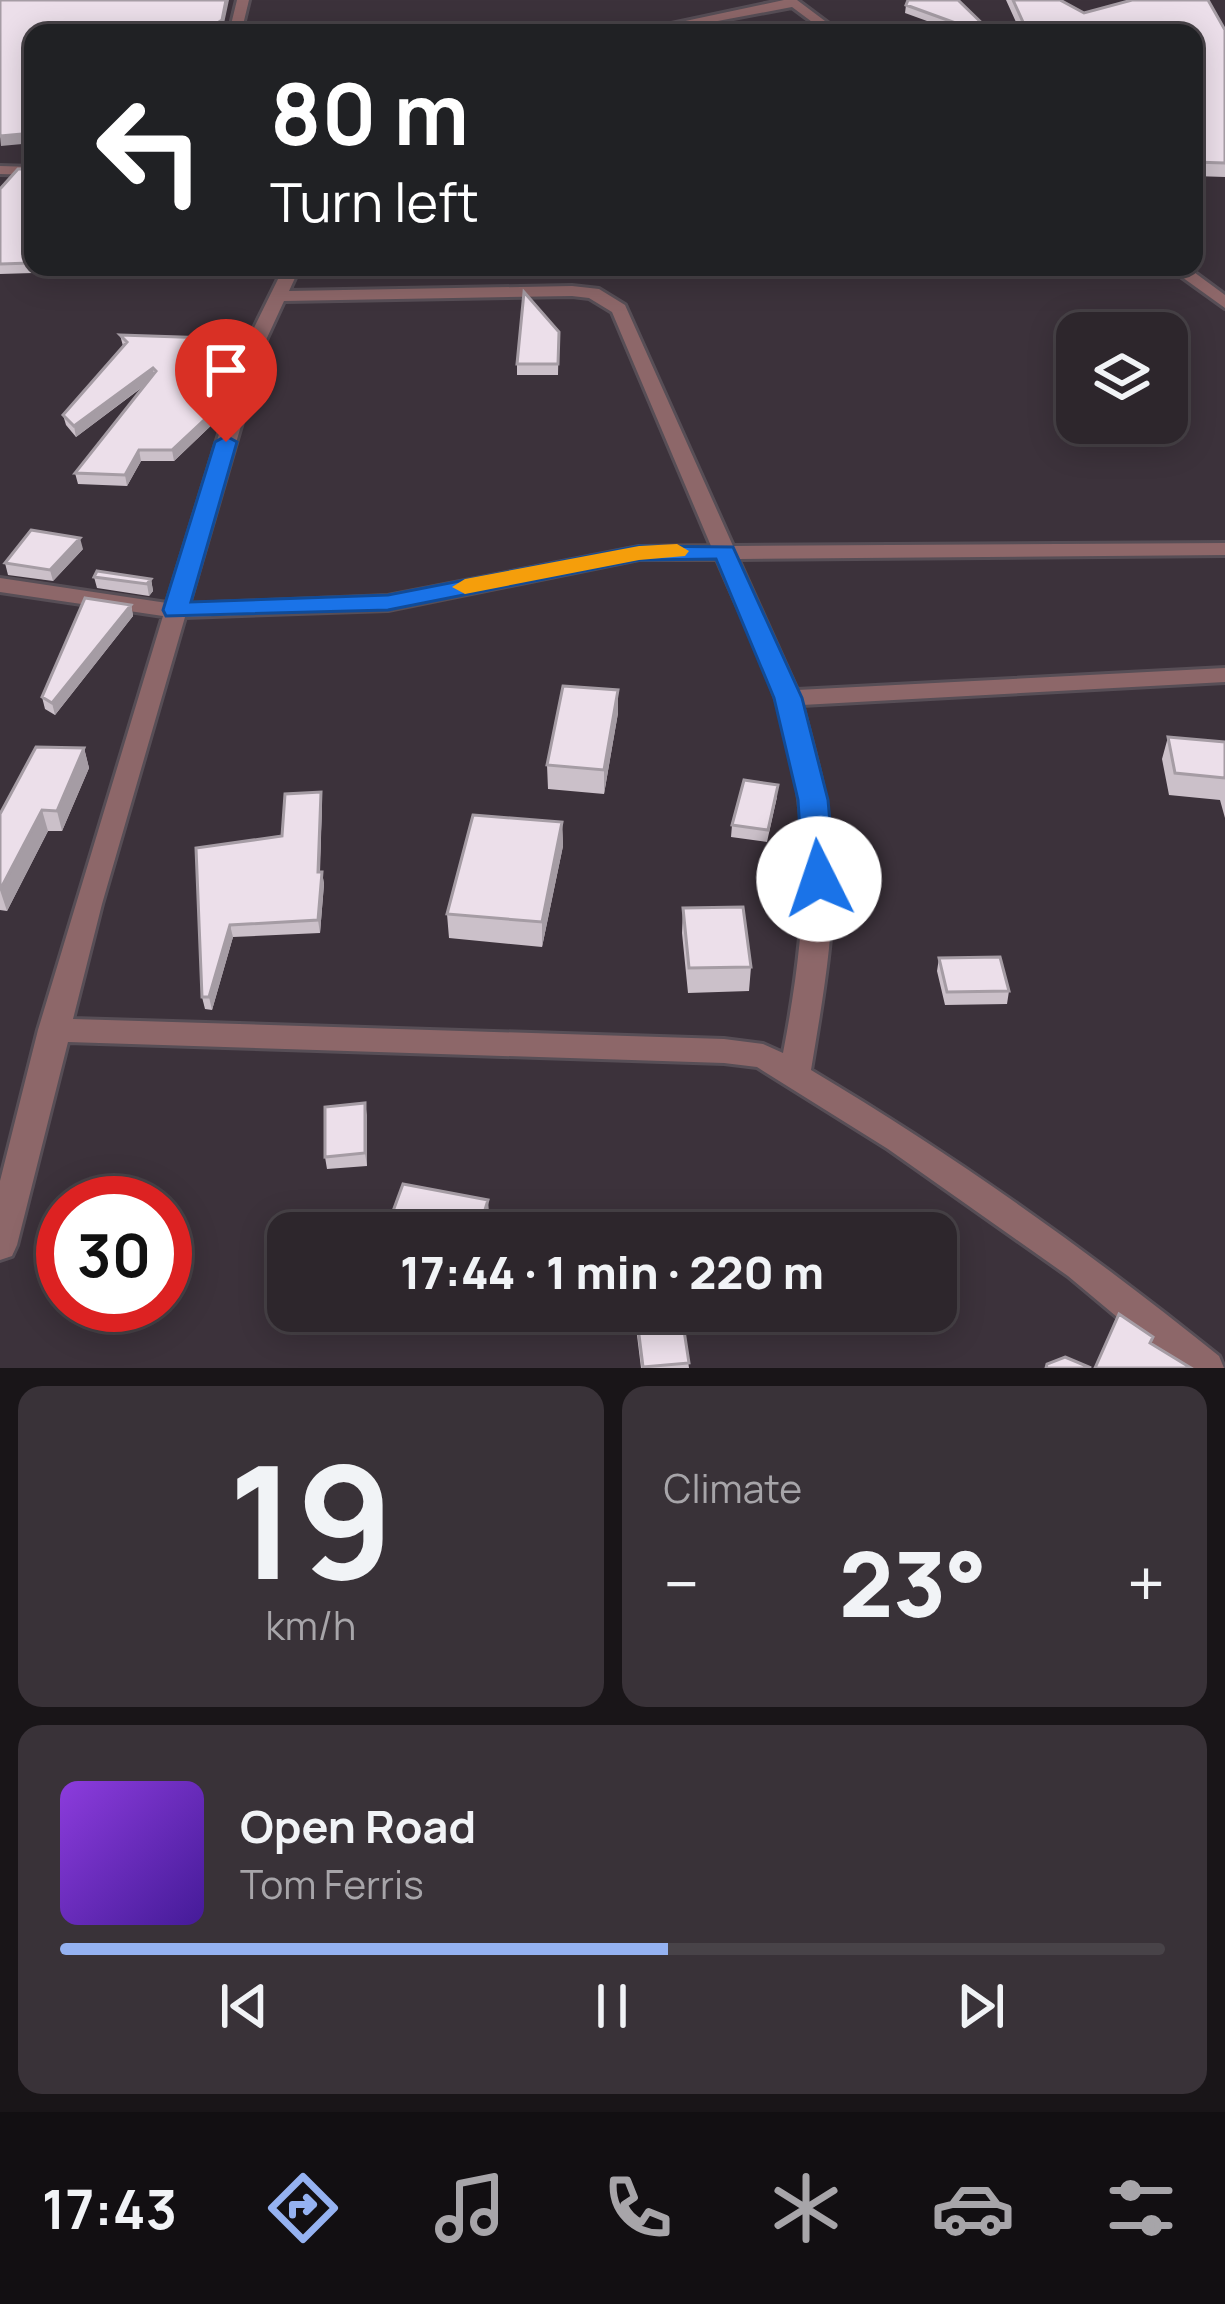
<!DOCTYPE html>
<html lang="en">
<head>
<meta charset="utf-8">
<style>
	:root { --surface:#2d262c; --page:#393238; --text:#f1f3f6; --muted:#a7a5a9; --line:#484348; --accent:#95b2f1 }
	body { margin:0; font-family:Manrope,sans-serif; background:var(--page); color:var(--text); height:100vh; display:flex; flex-direction:column; font-size:45px; white-space:nowrap }
	* { box-sizing:border-box; margin:0 }
	p { font-size:39px; color:var(--muted) }
	.icon { flex:none; width:66px; height:66px; fill:none; stroke:currentColor; stroke-width:2; stroke-linecap:round; stroke-linejoin:round }
	.map { position:relative; height:1368px; overflow:hidden }
	.sheet { display:flex; flex-direction:column; gap:18px; padding:18px; background:#191518; flex:1 }
	.sheet>* { flex:none }
	.top-card { position:absolute; left:24px; top:24px; width:1179px; height:252px; border-radius:24px; box-shadow:0 6px 30px #0003,0 0 0 3px var(--line); background:#202124; color:#fff; overflow:hidden }
	.fabs { position:absolute; left:1056px; top:312px; display:grid; gap:24px }
	.fabs a { display:grid; place-items:center; width:132px; height:132px; border-radius:24px; background:var(--surface); box-shadow:0 6px 30px #0003,0 0 0 3px var(--line); font-size:60px }
	.speed { position:absolute; left:36px; top:1176px; display:flex; gap:24px; font-size:60px; font-weight:700; text-align:center }
	.speed>* { display:grid; place-content:center; width:156px; height:156px; border-radius:50%; background:var(--surface); box-shadow:0 6px 30px #0003,0 0 0 3px var(--line); line-height:1 }
	.speed .limit { border:18px solid #d22; background:#fff; color:#111 }
	.pin { position:absolute; display:grid; place-items:center; width:102px; height:102px; color:#fff; margin:-123px -51px; border-radius:50% 50% 50% 0; rotate:-45deg; box-shadow:0 0 12px #0007 }
	.pin .icon { rotate:45deg }
	.me { position:absolute; width:132px; margin:-66px; rotate:356deg; stroke-linejoin:round; filter:drop-shadow(0 0 9px #0008) }
	.turn { display:flex; align-items:center; gap:42px; height:252px; padding:0 48px; font-size:54px }
	.turn .icon { width:156px; height:156px; stroke-width:2.5 }
	.turn b { display:block; font-size:84px; line-height:102px }
	.big { font-size:90px; font-weight:800; line-height:1.1 }
	.sheet .tile { flex:1; display:flex; flex-direction:column; justify-content:center; gap:18px; min-width:0; padding:0 42px; border-radius:24px; background:var(--page) }
	.sheet .dial { align-items:center; gap:0 }
	.dial b { font-size:156px; line-height:1 }
	.song { display:flex; align-items:center; gap:36px }
	.cover { width:144px; height:144px; border-radius:18px; background:linear-gradient(135deg,hsl(270 70% 55%),hsl(260 70% 35%)) }
	.played { height:12px; border-radius:6px; background:linear-gradient(90deg,var(--accent) 55%,var(--line) 55%) }
	.keys { display:flex; justify-content:space-around; direction:ltr }
	.heat { display:flex; justify-content:space-between; align-items:center; font-size:66px; direction:ltr }
	.sheet .tiles { flex:1; display:grid; gap:18px; grid-template-columns:1fr 1fr }
	.tile:last-child { grid-column:span 2 }
	.trip { position:absolute; left:267px; top:1212px; width:690px; height:120px; border-radius:24px; background:var(--surface); box-shadow:0 6px 30px #0003,0 0 0 3px var(--line); font-weight:800; line-height:120px; text-align:center }
	.dock { display:flex; height:192px; justify-content:space-around; align-items:center; background:#120f12; color:var(--muted) }
	.dock .icon { width:84px; height:84px }
	.dock .on { color:var(--accent) }
	.dock b { font-size:54px; color:var(--text) }
	.map>svg:first-child { display:block }
	.lines { fill:none; stroke-linecap:round; stroke-linejoin:round }
	.street-casing { stroke:#574e56; stroke-width:6 }
	.street { fill:#8d6769; fill-rule:evenodd }
	.wall { fill:#cbc0c9 }
	.shaded-wall { fill:#a59ca4 }
	.building { fill:#ecdfea; stroke:#a59ca4; stroke-width:3 }
	.route { fill:#1a73e8; stroke:#114b97; stroke-width:3 }
	.slow { fill:#f59e0b }
</style>
</head>
<body>
<div class="map">
<svg width="1225" height="1368" viewBox="0 0 1225 1368">
	<rect width="100%" height="100%" fill="#3c323b"/>
	<g class="lines">
		<g class="street-casing">
			<path id="street" d="M237,0H249L241,33H229Z
				M784,0H797L841,33H827L792,7L654,33H629Z
				M0,166L33,167V175L0,174Z
				M284,267H300L289,291L572,286L599,289L625,305L733,546L1225,543V555L738,559L797,690L1225,668V682L802,705C813,747 825,788 830,831C839,911 824,991 811,1070C957,1157 1087,1250 1219,1356L1224,1368H1178L1068,1276L888,1149L757,1067L724,1063L68,1042L17,1245L12,1256L0,1260V1181L38,1030L163,616L0,592V578L167,603L248,340ZM572,296L589,298L612,312L711,546L639,547L388,596L189,604L266,340L284,301ZM639,559H717C736,604 758,649 775,696C817,813 806,933 783,1053L763,1044L724,1039L73,1019L102,904L185,617L388,610Z
				M1168,267H1187L1225,295V308Z"/>
		</g>
		<use href="#street" class="street"/>
	</g>
	<path class="wall" d="M1006,0H1060L1084,13L1225,30V177L1194,176V33H1021Z
		M906,5L992,33H960L905,13Z
		M33,169V273L0,274V189Z
		M559,332L558,375H517V364Z
		M120,335L239,339L240,350L220,417L174,461H141L127,486L78,484L75,473L144,386L76,437L66,425L63,415L123,346Z
		M83,549L53,581L8,575L5,563Z
		M94,577L151,579L153,591L149,596L97,588Z
		M131,605L133,616L55,715L45,709L42,697Z
		M618,690V713L604,794L548,789L547,765Z
		M1168,737L1225,742V818L1220,800L1169,795L1162,759Z
		M84,748L89,768L62,831H48L7,911L0,910V814Z
		M321,792L322,804L320,872H322L324,884L320,933L233,937L212,1010L205,1009L202,997L196,848L282,836Z
		M777,797L767,842L731,837L732,825Z
		M562,822L563,846L542,947L449,938L447,914Z
		M683,908L751,967L749,991L688,993L682,933Z
		M939,958L1009,991L1007,1004L945,1005L937,971Z
		M367,1115V1166L327,1169L325,1157Z
		M634,1311H681L689,1368H641Z"/>
	<path class="shaded-wall" d="M226,0H229L223,28L216,33H202Z
		M33,133V143L1,146L0,136Z
		M239,339L240,350L220,417L174,461L172,450Z
		M153,368L154,378L76,437L74,426Z
		M139,450L141,461L127,486L125,475Z
		M80,538L83,549L53,581L50,570Z
		M151,579L153,591L149,596L147,584Z
		M131,605L133,616L55,715L52,703Z
		M618,690V713L604,794V770Z
		M84,748L89,768L62,831L57,811Z
		M321,792L322,804L319,884L318,872Z
		M42,810L48,831L7,911L0,890Z
		M562,822L563,846L542,947V922Z
		M322,872L324,884L320,933L318,920Z
		M230,925L233,937L212,1010L209,997Z
		M365,1103L367,1115V1166L365,1153Z
		M488,1200L490,1225L487,1233H478Z"/>
	<path class="building" d="M0,0H226L222,20L202,33H33V133L0,136Z
		M908,0H958L992,33H983L906,5Z
		M1013,0H1060L1084,13L1132,0H1208L1225,30V163L1194,162V33H1028Z
		M18,169H33V259L31,263L0,264V189Z
		M524,292L559,332L558,364H517Z
		M120,335L239,339L218,407L172,450H139L125,475L75,473L156,371L153,368L74,426L63,415L127,342Z
		M31,530L80,538L50,570L5,563Z
		M97,571L151,579L147,584L94,577Z
		M85,598L131,605L52,703L42,697Z
		M563,686L618,690L604,770L547,765Z
		M1168,737L1225,742V778L1175,773Z
		M36,747L84,748L57,811L42,810L0,890V814Z
		M744,780L778,785L768,830L732,825Z
		M321,792L318,872H322L318,920L230,925L209,997H202L196,848L282,836L285,794Z
		M473,815L562,822L542,922L447,914Z
		M743,907L751,967L689,968L683,908Z
		M1000,957L1009,991L947,992L939,958Z
		M365,1103V1153L325,1157V1107Z
		M403,1184L488,1200L478,1233H385Z
		M636,1311H681L689,1363L643,1367Z
		M1119,1314L1153,1337L1150,1343L1191,1368H1095Z
		M1065,1357L1091,1368H1046L1047,1364Z"/>
	<path class="route" d="M226,436L237,442L191,602L388,595L639,546L733,547L802,698L828,800L835,879L830,887H808L803,879L798,800L774,698L716,559L639,560L388,610L166,616L163,610L215,442Z"/>
	<path class="slow" d="M677,544L689,551L685,556L639,560L465,594L452,587L465,579L639,546Z"/>
</svg>
<div class="fabs">
<a><svg class="icon" aria-label="layers" viewBox="0 0 24 24"><path d="M12 4l9 5-9 5-9-5zM3 14l9 5 9-5"/></svg></a>
</div>
<div class="speed"><div class="limit">30</div></div>
<div class="pin" style="left:226px;top:442px;background:#d93025"><svg class="icon" aria-label="arrive" viewBox="0 0 24 24"><path d="M6 21V4h12l-3 4 3 4H6"/></svg></div>
<svg class="me" style="left:819px;top:879px" viewBox="-20 -20 40 40"><circle r="19" fill="#fff"/><path d="M0-13L10 11 0 6-10 11z" fill="#1a73e8"/></svg>
<div class="trip">17:44 · 1 min · 220 m</div>
<div class="top-card">
<div class="turn"><svg class="icon" aria-label="left" viewBox="0 0 24 24"><path d="M17 20v-9H6M10 6l-5 5 5 5"/></svg><div><b>80 m</b>Turn left</div></div>
</div>
</div>
<section class="sheet">
<div class="tiles">
<div class="tile dial"><b>19</b><p>km/h</p></div>
<div class="tile"><p>Climate</p>
<div class="heat"><a>−</a><b class="big">23°</b><a>+</a></div>
</div>
<div class="tile">
<div class="song"><i class="cover"></i><div><b>Open Road</b><p>Tom Ferris</p></div></div>
<div class="played"></div>
<div class="keys"><svg class="icon" aria-label="previous" viewBox="0 0 24 24"><path d="M18 5L8 12l10 7zM5 5v14"/></svg><svg class="icon" aria-label="pause" viewBox="0 0 24 24"><path d="M8 5v14M16 5v14"/></svg><svg class="icon" aria-label="next" viewBox="0 0 24 24"><path d="M6 5l10 7-10 7zM19 5v14"/></svg></div>
</div>
</div>
</section>
<nav class="dock">
<b>17:43</b>
<svg class="icon on" aria-label="directions" viewBox="0 0 24 24"><path d="M12 3l9 9-9 9-9-9zM9 14v-3h6M13 9l2 2-2 2"/></svg>
<svg class="icon" aria-label="music" viewBox="0 0 24 24"><path d="M9 18V5l10-2v13"/><circle cx="6" cy="18" r="3"/><circle cx="16" cy="16" r="3"/></svg>
<svg class="icon" aria-label="phone" viewBox="0 0 24 24"><path d="M5 4h4l2 5-3 2q2 4 5 5l2-3 5 2v4C11 20 4 13 5 4z"/></svg>
<svg class="icon" aria-label="climate" viewBox="0 0 24 24"><path d="M12 3v18M4 7l16 10M4 17L20 7"/></svg>
<svg class="icon" aria-label="car" viewBox="0 0 24 24"><path d="M5 17H2v-5l4-1 3-4h7l3 4 3 1v5h-3M9 17h6M6 11h13"/><circle cx="7" cy="17" r="2"/><circle cx="17" cy="17" r="2"/></svg>
<svg class="icon" aria-label="filters" viewBox="0 0 24 24"><path d="M4 7h16M4 17h16"/><circle cx="9" cy="7" r="2"/><circle cx="15" cy="17" r="2"/></svg>
</nav>
</body>
</html>
